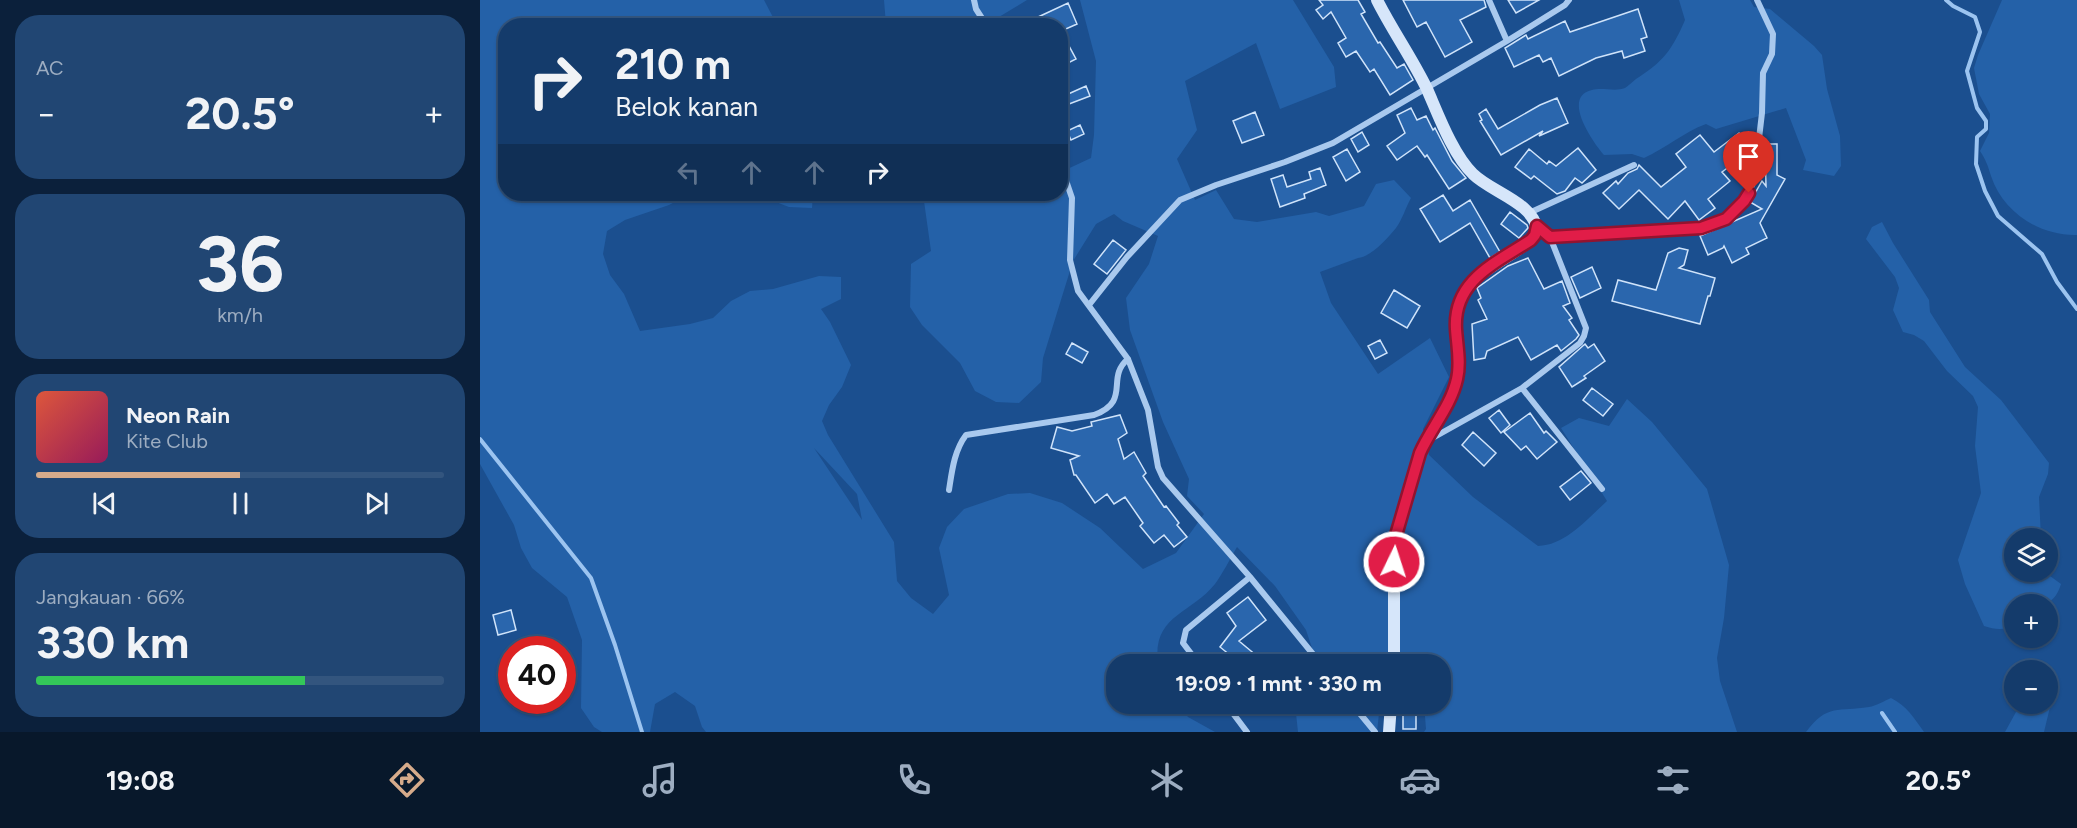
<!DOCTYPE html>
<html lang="id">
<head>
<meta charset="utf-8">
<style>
	:root { --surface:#143b6b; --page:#214673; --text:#f1f3f6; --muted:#9dadc1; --line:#33557e; --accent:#d6ab8b }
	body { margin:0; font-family:Figtree,sans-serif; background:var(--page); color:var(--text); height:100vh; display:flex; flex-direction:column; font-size:22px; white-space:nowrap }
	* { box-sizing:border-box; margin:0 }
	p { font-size:20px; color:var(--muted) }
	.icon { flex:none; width:33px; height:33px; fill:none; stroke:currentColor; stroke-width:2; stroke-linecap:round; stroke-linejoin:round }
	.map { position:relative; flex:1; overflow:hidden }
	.drawer { display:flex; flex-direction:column; gap:15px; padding:15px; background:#0b203b; width:480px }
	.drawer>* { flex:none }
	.top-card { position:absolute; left:18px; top:18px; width:570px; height:183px; border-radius:24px; box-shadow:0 2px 4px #0004,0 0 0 2px var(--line); background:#143b6b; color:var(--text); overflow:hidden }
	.buttons { position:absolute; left:1524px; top:528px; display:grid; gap:12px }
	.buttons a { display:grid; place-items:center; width:54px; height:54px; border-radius:50%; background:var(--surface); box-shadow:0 2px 4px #0004,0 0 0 2px var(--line); font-size:30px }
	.speed { position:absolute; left:18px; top:636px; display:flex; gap:12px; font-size:30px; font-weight:700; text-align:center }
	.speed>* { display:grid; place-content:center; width:78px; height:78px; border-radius:50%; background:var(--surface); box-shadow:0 2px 4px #0004,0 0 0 2px var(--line); line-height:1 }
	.speed .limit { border:9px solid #d22; background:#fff; color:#111 }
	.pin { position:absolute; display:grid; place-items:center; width:51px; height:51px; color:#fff; margin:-62px -26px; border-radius:50% 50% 50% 0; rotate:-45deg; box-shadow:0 0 6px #0007 }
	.pin .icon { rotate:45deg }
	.me { position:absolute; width:66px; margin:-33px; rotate:4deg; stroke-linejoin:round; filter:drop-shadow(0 0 4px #0008) }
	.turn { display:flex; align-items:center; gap:21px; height:126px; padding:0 18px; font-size:27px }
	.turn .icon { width:78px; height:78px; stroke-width:2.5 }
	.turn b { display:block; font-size:42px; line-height:51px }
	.lanes { display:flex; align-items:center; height:57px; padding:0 18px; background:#0003; justify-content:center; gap:30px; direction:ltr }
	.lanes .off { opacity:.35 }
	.big { font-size:45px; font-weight:700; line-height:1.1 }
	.drawer .card { flex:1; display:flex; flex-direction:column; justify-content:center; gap:9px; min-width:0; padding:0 21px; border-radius:24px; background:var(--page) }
	.drawer .dial { align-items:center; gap:0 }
	.dial b { font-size:78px; line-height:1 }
	.song { display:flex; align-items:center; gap:18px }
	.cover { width:72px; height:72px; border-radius:9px; background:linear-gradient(135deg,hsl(10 70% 55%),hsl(330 70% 35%)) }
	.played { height:6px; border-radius:3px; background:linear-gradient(90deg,var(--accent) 50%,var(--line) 50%) }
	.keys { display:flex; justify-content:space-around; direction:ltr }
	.heat { display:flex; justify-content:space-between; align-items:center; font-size:33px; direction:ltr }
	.charge { height:9px; border-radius:4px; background:linear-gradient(90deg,#34c759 66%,var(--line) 0) }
	.trip { position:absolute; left:626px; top:654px; width:345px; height:60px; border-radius:24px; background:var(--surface); box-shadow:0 2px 4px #0004,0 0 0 2px var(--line); font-weight:700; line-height:60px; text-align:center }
	.tab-bar { display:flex; height:96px; justify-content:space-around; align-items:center; background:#08182b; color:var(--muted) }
	.tab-bar .icon { width:42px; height:42px }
	.tab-bar .current { color:var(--accent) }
	.tab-bar b { font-size:27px; color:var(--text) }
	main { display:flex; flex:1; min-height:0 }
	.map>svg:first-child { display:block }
	.green { fill:#2461a8; fill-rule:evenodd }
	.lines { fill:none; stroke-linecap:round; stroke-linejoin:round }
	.stream { stroke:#9cc4f0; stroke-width:4 }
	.building { fill:#2a66ad; stroke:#cfe3fa; stroke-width:1.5 }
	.street { stroke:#a9c9ee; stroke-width:6 }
	.secondary { stroke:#d6e6fa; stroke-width:12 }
	.route-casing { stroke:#92132f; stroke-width:15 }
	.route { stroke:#e11d48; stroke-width:10 }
</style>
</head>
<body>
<main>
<section class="drawer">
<div class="card"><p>AC</p>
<div class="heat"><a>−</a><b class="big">20.5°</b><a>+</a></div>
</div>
<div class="card dial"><b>36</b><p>km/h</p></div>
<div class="card">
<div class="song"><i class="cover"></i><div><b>Neon Rain</b><p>Kite Club</p></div></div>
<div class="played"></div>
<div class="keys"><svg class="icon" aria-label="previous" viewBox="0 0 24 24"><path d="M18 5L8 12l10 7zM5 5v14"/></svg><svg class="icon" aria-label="pause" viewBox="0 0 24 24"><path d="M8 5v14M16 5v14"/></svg><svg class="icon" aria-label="next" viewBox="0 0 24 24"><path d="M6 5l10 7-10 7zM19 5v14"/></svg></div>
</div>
<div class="card"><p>Jangkauan · 66%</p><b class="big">330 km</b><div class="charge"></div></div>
</section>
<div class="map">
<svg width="1597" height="732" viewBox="0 0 1597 732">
	<rect width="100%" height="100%" fill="#1b4f8f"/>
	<path class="green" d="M0,0H284L297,25L26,26V194H210L189,205L145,220L127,231L123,254L130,275L144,294L160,331L210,324L233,318L251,301L270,291L293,289L339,276L361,277V299L341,309L350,322L371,365L362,387L349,405L342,421L348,435L414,542L417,581L431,598L453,614L469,595L459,548L467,527L484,509L528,494L550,493L582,503L620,528L663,569L696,553L724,514L707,496L709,479L683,422L650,330L646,298L669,264L678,236L643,221L634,214L616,224L593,261L563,358L561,382L539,403L516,402L495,391L480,363L442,325L430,307L431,264L451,251L443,194H580L581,172L611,158L614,135L616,61L600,0H813L854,67L856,87L800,109L776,43L705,81L717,130L697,159L715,200L736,190L754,219L777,222L836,212L849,216L884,206L896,184L914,180L931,198C926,207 922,220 916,228C908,238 891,257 878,258L840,272L851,303L898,374L950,338L969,377L943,429L949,455L993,497L1058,546C1086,545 1107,519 1127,501L1081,428L1099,418L1129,426L1147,399L1172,422L1227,489L1249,565L1244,618L1237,658L1240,681L1257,732H944L946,729L944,704H960V664H830L835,657L826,630L795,586L757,547C750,559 743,573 735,584C710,615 672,615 678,664H636V704H698L708,717L735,732H226L222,727L215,706L195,692L175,704L170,732H122L114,727L101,708L102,640L87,597L52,568L41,548L34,525L0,464ZM334,448L377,494L382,520Z
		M404,0H547L504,26L406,25Z
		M1199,0H1270L1274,7L1290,9L1334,46L1342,55L1347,89L1360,136L1361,166L1354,176L1323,170L1326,160L1306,108L1236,129L1226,124C1204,132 1186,148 1164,158L1152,154L1124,155C1113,142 1081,97 1112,90C1122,87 1135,92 1145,88C1148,86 1152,82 1156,79C1184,61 1192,50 1205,20Z
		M1522,0H1597V235C1559,236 1523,212 1511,176C1508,166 1506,160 1500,151L1509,133L1510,114L1499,94L1494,68L1498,55Z
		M275,194H333L332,208L309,207Z
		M1402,222L1413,243L1449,300L1450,312L1485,367L1521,400L1569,463L1568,474L1559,497L1561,538H1534V572H1568V567L1570,576L1581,584C1573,610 1558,604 1534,604V626C1523,630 1516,630 1504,626L1485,584L1478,560L1501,493L1495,446L1498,407L1493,396L1467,371L1444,341L1434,335L1423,332L1413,310L1419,288L1415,277L1386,239L1392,227Z
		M1411,698C1427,706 1434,718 1444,732H1326C1348,703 1358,712 1389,707C1396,706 1404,701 1411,698Z
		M815,704H900L897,732H818Z
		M1544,707H1570L1564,732H1525L1536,712Z"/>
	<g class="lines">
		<path class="stream" d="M1466,0L1473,6L1495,17L1500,32L1487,71L1497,108L1506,121V129L1497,137L1496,164L1505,191L1518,216L1562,254L1577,282L1597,309
			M0,439L111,578L135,645L162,732
			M1402,713L1415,732"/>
	</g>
	<path class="building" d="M839,0H878L885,12L881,14L898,43L900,42L917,68L924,64L933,80L910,95L894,69L890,72L876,51L866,57L858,43L866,38L851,12L843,19L836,10L843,5Z
		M923,0H1004L1006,7L980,20L992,42L965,57L946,22L937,27Z
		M1028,0H1059L1036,13Z
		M588,3L597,24L581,31L596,59L580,67V26H559L556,18Z
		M1158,9L1167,37L1161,39L1165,51L1144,58L1142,51L1116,58L1079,76L1071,58L1063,62L1059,55L1034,67L1025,48L1046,35L1048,39L1085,21L1090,32Z
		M606,86L610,96L589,104L586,95Z
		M1077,98L1088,123L1059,136L1063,131L1021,155L1000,121L1002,120L999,114L1006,109L1018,129L1060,105Z
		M931,108L937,120L946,116L953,130L955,128L972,161L986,178L969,189L947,155L945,157L937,146L917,160L907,146L925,133L917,115Z
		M775,112L784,135L762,143L753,121Z
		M600,125L604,134L591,140L587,131Z
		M882,132L889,145L878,152L871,139Z
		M1259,133L1265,144L1258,149L1263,156L1242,172L1250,181L1228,199L1235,208L1219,220L1205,201L1188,219L1159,190L1139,209L1123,193L1136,181L1138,184L1148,173L1157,169L1159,165L1181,187L1206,167L1196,154L1220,135L1234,152Z
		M1285,144H1297V175L1305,179L1280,223L1287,238L1266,248L1269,254L1252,263L1244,246L1243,248L1228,255L1220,236L1282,209L1270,202L1282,181L1286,186Z
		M1098,148L1116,170L1102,183L1095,178L1085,191L1077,194L1054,176L1051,179L1035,167L1049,149L1067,164L1069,161L1076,166Z
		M867,149L880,172L866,181L853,157Z
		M840,168L846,185L824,194L825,198L800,207L791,179L803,175L807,187L831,179L829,172Z
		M963,195L973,211L990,200L1020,252L1010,258L990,223L960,242L940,209Z
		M1030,212L1047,225L1048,228L1039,238L1021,224Z
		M633,240L646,250L627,274L614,264Z
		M1199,248L1208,250L1204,265L1199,268L1235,278L1230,296H1228L1220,324L1132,301L1138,280L1176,290L1188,253Z
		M1048,258L1064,289L1082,281L1090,303L1083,306L1092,318L1089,320L1099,335L1096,339L1081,351L1077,345L1051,360L1038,337L1007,351L1005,358L994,360L992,324L1007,319L998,300L1001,298L997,288L1028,266Z
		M1112,267L1121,288L1100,298L1091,277Z
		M914,290L940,306L927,328L901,313Z
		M900,340L907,353L895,359L888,346Z
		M592,343L608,352L602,363L586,354Z
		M1105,344L1108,348L1114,344L1125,361L1104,376L1106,378L1092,387L1079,367Z
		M1112,388L1133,404L1123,416L1103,400Z
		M1019,410L1030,425L1021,433L1009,418Z
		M1050,413L1064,433L1066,431L1077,442L1057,459L1046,446L1041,450L1024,432Z
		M640,415L647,433L638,439L644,459L654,452L666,473L663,476L684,507L686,506L699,523L697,525L707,537L694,547L684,535L674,543L660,526L663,523L645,497L634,504L627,494L615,503L596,475H594L590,460L599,456L571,448L577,427L592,431L612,426L611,422Z
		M993,432L1016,453L1004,466L982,445Z
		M1101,471L1111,483L1090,500L1080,487Z
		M768,597L786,620L759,641L777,656L770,664H761L740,647L756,626L747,613Z
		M31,610L36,630L18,635L13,615Z
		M923,704H936V729H923Z"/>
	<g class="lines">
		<path class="street" d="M494,0L496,9L507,26
			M1009,0L1027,41
			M580,163L592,198L590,260L598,291L648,359L668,410L678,467L683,478L770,577L841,664
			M1049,213L1154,165
			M1070,237L1221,228L1246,219L1264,202L1274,181L1282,113L1283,73L1292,54L1293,34L1277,0
			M609,305L647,257L700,200L736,185L805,162L853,143L1027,41L1085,5L1089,0
			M1042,388L1122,489
			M949,440L1042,388L1100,343L1104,336L1106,328L1070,237L1057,227
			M469,490C472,471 474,451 486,435L614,415C652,401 625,378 648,359
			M719,664L703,643L706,630L770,577
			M746,704L767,732
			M872,704L895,732"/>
		<path class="secondary" d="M897,0C912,30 932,58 947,89C958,114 973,155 993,174C1011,192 1054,203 1057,230C1049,251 998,267 984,292C968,319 984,350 977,379C971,406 951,428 940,453L914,542V664
			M909,732L911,704"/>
	</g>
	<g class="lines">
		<g class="route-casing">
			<path id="route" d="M914,562V542L940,453C951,428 971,406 977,379C981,362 977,346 976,329C973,280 1016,263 1051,240L1055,235L1057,226L1070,237L1221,228L1246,219L1264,201L1269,193"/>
		</g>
		<use href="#route" class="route"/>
	</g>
</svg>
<div class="buttons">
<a><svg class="icon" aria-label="layers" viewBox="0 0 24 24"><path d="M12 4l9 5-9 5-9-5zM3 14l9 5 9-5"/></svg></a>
<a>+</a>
<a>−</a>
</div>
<div class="speed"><div class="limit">40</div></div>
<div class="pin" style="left:1269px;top:193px;background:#d93025"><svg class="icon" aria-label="arrive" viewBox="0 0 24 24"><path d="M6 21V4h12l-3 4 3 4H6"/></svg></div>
<svg class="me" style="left:914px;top:562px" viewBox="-20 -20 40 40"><circle r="17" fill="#e11d48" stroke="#fff" stroke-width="3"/><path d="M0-11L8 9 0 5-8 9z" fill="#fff"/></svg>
<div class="trip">19:09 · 1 mnt · 330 m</div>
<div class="top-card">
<div class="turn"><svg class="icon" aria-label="right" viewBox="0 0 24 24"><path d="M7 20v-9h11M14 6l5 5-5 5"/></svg><div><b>210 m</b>Belok kanan</div></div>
<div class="lanes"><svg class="icon off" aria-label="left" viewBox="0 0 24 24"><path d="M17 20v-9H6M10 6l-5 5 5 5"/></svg><svg class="icon off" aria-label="ahead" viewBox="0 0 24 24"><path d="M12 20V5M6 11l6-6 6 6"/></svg><svg class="icon off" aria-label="ahead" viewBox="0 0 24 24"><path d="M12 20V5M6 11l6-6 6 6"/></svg><svg class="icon" aria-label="right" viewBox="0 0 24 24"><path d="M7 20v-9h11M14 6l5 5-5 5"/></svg></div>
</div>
</div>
</main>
<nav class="tab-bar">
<b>19:08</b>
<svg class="icon current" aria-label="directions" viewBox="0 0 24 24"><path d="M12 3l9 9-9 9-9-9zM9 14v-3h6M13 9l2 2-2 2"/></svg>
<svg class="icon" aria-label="music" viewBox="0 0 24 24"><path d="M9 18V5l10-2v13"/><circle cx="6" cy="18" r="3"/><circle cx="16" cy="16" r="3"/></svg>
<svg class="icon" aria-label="phone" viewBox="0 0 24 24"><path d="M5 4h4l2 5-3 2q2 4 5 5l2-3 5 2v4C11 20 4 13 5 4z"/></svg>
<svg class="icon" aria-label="climate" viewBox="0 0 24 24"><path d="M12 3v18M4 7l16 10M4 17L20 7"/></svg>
<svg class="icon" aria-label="car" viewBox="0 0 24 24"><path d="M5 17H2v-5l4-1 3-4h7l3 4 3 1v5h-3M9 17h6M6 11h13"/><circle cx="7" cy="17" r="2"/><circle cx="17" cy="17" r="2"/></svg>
<svg class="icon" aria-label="filters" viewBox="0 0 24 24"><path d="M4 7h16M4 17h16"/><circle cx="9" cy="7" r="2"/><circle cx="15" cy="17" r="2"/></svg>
<b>20.5°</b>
</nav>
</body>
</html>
